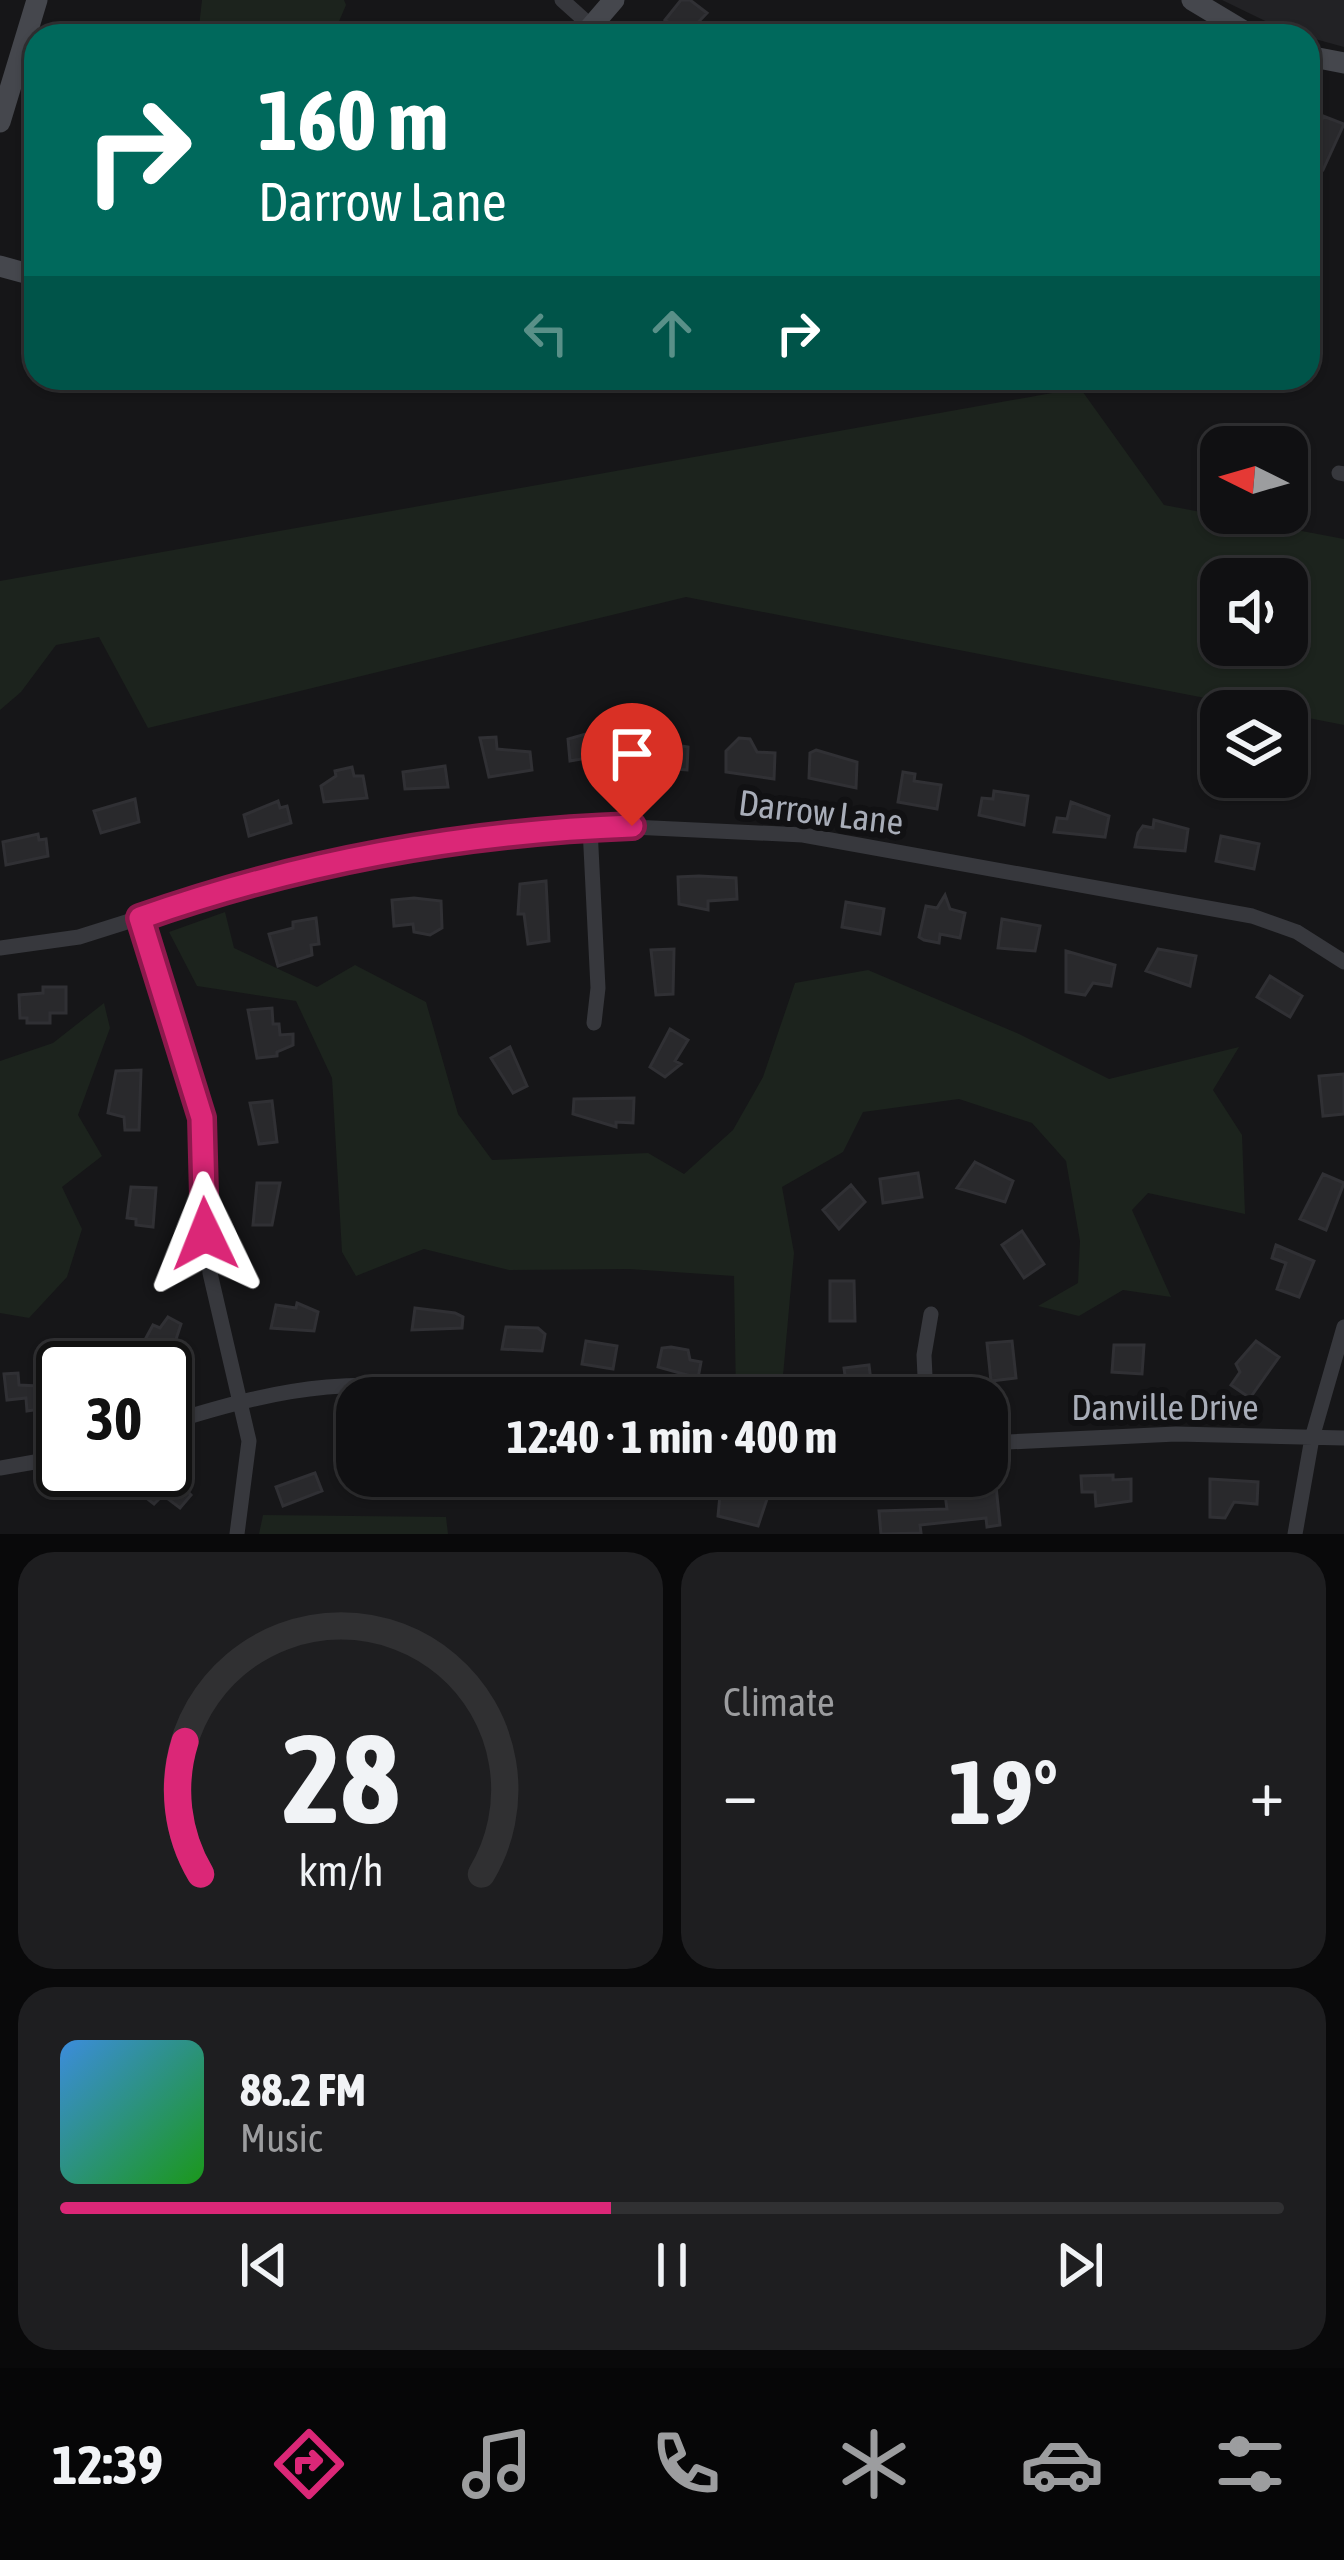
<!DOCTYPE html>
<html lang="en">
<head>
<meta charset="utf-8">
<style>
	:root { --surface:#101012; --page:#1e1e20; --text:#f1f3f6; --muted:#9c9d9f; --line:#303032; --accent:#db2777 }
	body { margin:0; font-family:"Asap Condensed",sans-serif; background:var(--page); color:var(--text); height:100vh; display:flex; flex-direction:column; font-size:45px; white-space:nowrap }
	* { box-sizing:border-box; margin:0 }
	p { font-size:39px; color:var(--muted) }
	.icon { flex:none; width:66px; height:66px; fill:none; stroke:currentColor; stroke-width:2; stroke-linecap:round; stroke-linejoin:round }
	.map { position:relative; height:1534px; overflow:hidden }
	.sheet { display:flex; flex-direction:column; gap:18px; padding:18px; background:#09090a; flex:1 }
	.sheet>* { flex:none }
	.banner { position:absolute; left:24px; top:24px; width:1296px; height:366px; border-radius:36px; box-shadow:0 3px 9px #0004,0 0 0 3px var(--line); background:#00695c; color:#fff; overflow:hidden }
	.needle { width:78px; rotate:275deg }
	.tools { position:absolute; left:1200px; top:426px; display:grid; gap:24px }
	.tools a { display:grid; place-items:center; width:108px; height:108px; border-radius:24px; background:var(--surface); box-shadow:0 3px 9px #0004,0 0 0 3px var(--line); font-size:60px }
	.speed { position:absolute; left:36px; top:1341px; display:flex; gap:24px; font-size:60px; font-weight:700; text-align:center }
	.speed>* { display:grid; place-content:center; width:156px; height:156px; border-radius:50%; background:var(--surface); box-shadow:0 3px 9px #0004,0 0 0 3px var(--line); line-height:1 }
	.speed .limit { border:6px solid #111; border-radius:18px; background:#fff; color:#111 }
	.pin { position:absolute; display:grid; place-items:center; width:102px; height:102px; color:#fff; margin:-123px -51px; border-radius:50% 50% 50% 0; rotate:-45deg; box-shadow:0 0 12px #0007 }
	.pin .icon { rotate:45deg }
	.me { position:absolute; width:132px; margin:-66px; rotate:358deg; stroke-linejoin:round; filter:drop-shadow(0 0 9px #0008) }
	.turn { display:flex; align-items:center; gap:42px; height:252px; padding:0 36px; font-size:54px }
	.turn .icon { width:156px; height:156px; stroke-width:2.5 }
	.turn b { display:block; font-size:84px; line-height:102px }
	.lanes { display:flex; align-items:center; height:114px; padding:0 36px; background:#0003; justify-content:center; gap:60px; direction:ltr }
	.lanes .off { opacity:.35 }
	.big { font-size:90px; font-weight:700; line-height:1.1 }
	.sheet .card { flex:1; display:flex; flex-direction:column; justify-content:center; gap:18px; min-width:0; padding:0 42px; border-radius:36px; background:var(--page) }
	.sheet .dial { align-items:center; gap:0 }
	.dial svg { height:312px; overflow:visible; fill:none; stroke:var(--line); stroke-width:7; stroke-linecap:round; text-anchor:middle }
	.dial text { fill:var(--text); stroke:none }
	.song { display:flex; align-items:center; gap:36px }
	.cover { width:144px; height:144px; border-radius:18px; background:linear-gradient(135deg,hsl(210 70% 55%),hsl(120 70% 35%)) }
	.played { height:12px; border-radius:6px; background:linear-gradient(90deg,var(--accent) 45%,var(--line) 45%) }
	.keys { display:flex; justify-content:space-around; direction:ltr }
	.heat { display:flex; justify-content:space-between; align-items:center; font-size:66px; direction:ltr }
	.sheet .tiles { flex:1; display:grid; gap:18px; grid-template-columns:1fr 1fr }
	.card:last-child { grid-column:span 2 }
	.trip { position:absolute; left:336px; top:1377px; width:672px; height:120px; border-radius:36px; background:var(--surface); box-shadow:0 3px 9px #0004,0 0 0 3px var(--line); font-weight:700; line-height:120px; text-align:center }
	.tabs { display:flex; height:192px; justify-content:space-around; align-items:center; background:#060607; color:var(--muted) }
	.tabs .icon { width:84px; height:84px }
	.tabs .selected { color:var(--accent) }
	.tabs b { font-size:54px; color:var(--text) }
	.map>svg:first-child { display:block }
	.built { fill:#222225 }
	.green { fill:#1c231d; fill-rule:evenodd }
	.building { fill:#29292c; stroke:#303034; stroke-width:3 }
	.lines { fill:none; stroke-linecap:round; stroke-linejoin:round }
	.street { stroke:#37383d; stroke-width:15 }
	.secondary { stroke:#45474d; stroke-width:21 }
	.route-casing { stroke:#8e194d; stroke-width:30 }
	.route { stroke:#db2777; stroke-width:21 }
	.labels { text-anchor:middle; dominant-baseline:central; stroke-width:12; stroke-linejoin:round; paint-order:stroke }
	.street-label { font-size:36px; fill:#a8adb8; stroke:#111113 }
</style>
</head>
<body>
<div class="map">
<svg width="1344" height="1534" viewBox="0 0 1344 1534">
	<rect width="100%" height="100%" fill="#161618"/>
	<path class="built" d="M1222,0H1344V47L1286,31Z"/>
	<path class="green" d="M202,0H344L346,5L337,26L272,36H233L199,27Z
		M1080,388L1164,505L1344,539V725L686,597L148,728L99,637L56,645L21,692L0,710V581ZM1287,579V645H1221V579Z
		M225,912L234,948L317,987L355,965L426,1002L458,1114L492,1160L648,1153L684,1174L733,1130L763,1077L795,983L868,970L1019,1034L1109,1079L1239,1047L1213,1090L1242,1135L1245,1214L1148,1193L1132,1210L1171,1297L1123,1290L1079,1316L1038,1306L1078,1283L1080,1241L1066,1161L1032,1123L959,1099L863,1112L843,1152L782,1187L794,1253L781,1398H736L734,1276L629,1269L509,1270L424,1249L356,1276L342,1252L332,1078L296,1001L197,986L169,932Z
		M104,1003L110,1028L78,1115L102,1156L62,1187L82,1229L67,1277L29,1318L0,1313V1061L53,1043Z
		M263,1515L446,1517L448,1534H259Z"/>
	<path class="building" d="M681,0H690L707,13L686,35L665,20Z
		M1323,116L1344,124L1323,170L1308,165Z
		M600,730V737L609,736L610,754L570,761L568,739Z
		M496,737L497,749L530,752L532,770L489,777L480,738Z
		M739,738L750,739L757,752L775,753L774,779L726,772V751Z
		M651,741L688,747L687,770L659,768V774L649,773L650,765H642L643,747H650Z
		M816,750L857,762L856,788L809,778L810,753Z
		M445,766L448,787L405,789L403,772Z
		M352,767L354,776H363L367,798L324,802L321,786L336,776L335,771Z
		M903,772L915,774L914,781L941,785L937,809L898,802Z
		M994,791L1028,796L1024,825L979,815L982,798L993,799Z
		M135,799L139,822L101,833L94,811Z
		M278,801L280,808L287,806L291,823L249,836L244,815Z
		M1071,802L1109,816L1105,837L1054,832L1057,818L1067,819Z
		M1154,820L1188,829L1185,851L1135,847L1138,833L1143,826L1153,828Z
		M38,834L39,840L46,839L48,856L6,865L3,842Z
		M1221,836L1259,844L1254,869L1216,861Z
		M699,876L736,878L737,899L708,901V910L679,904L678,877Z
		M546,881L549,941L528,944L524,914H518L520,884Z
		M945,895L950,909L965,913L960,938L940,934L939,943L924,940L919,937L926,906L937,908Z
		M414,898L441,901L442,928L430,935L414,932L413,924L394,926L392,900Z
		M846,902L884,909L880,934L842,927Z
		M316,918L319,944L311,945L312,955L278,966L269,934L293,928V922Z
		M1002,919L1040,926L1035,951L998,948Z
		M674,949L673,994L656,995L651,950Z
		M1158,949L1196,956L1190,986L1146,971Z
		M1066,951L1115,965L1111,986L1093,983L1085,995L1066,992Z
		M1270,976L1302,996L1290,1017L1257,997Z
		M43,987H66V1013H50V1023H27V1018H20L19,995L43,993Z
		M272,1008L273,1024H279L280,1035L293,1034V1045L277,1052V1056L257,1058L248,1010Z
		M670,1029L688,1040L675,1061L681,1064L665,1077L650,1067Z
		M510,1047L527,1086L513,1093L491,1058Z
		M141,1070L139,1130H125L124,1117L108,1113L116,1071Z
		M1344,1074V1114L1323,1116L1319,1076Z
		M634,1098L633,1123L616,1122V1127L573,1114L574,1099Z
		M272,1101L277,1142L259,1144L250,1103Z
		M975,1162L1013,1181L1005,1202L957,1188Z
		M918,1173L922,1197L883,1203L880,1179Z
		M1323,1174L1344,1183L1326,1230L1300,1219Z
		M257,1183H280L272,1225H253Z
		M851,1185L865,1202L839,1229L823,1210Z
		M131,1187L156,1188L153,1227L136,1225V1219L127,1218Z
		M1022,1231L1044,1264L1024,1278L1002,1245Z
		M1276,1245L1314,1261L1299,1297L1277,1289L1286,1263L1272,1258Z
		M830,1281H854L855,1321H830Z
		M297,1303L318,1312L314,1331L271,1328L276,1305L296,1308Z
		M415,1308L455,1313L463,1317L462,1328L412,1330Z
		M168,1317L181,1324L170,1358L146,1368L137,1363L141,1347L153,1325L160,1328Z
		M506,1327L538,1328L545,1334L542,1351L502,1349Z
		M586,1341L617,1346L613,1369L582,1364Z
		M1012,1341L1016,1378L991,1381L987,1343Z
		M1256,1341L1279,1357L1250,1398L1231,1385L1240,1372L1236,1364Z
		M1114,1345H1144L1142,1374L1112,1372Z
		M671,1347L688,1350L690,1360L701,1362L698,1378L658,1367L662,1348Z
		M869,1365L873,1398H848L844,1368Z
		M18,1373L19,1385L58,1387L60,1406L27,1411L26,1398L7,1400L4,1374Z
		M165,1467L191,1495L180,1508L163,1495L154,1504L145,1497L149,1482Z
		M315,1473L322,1491L283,1506L276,1487Z
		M1113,1475V1480L1131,1479V1501L1096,1506L1095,1492H1082L1081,1476Z
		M1210,1479L1258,1482L1257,1504L1234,1502L1225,1518L1210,1517Z
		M996,1486L1000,1525L987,1527L986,1518L920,1525L921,1533L881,1534L879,1511L947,1509L945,1494Z
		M738,1493L768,1496L758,1526L718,1516L720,1495Z"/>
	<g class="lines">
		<path class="street" d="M562,0L591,26
			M1339,473L1344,474
			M590,828L598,988L594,1023
			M140,918L202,1118L210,1273L249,1441L237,1534
			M0,948L79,937L263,879L390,851L452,840L632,827L803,835L1252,916L1297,932L1344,962
			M926,1398L924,1355L931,1314
			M165,1424C295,1383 358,1375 493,1398
			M987,1443L1176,1434L1344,1438
			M0,1468L63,1457
			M1295,1534L1312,1438L1344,1327"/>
		<path class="secondary" d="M1192,0L1252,36
			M583,36L614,0
			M1308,56L1344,63
			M0,122L37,0
			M0,266L36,276"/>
	</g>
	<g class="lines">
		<g class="route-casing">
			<path id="route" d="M205,1234L202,1118L140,918C299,862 464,832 632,826"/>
		</g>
		<use href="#route" class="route"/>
	</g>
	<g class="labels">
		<g class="street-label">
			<text transform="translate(821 812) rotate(7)">Darrow Lane</text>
			<text x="1165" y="1407">Danville Drive</text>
		</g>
	</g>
</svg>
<div class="tools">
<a><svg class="needle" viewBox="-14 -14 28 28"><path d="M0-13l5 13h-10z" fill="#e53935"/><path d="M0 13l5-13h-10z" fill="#9c9d9f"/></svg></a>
<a><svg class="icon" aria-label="sound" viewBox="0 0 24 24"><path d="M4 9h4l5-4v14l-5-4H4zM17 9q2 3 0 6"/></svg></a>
<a><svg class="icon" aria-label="layers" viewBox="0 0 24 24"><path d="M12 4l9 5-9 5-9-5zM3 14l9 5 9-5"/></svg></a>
</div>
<div class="speed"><div class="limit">30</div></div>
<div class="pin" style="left:632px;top:826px;background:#d93025"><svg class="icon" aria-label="arrive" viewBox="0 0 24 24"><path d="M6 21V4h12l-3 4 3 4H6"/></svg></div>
<svg class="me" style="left:205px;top:1234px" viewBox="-20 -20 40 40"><path d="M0-17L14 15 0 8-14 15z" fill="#db2777" stroke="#fff" stroke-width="4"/></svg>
<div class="trip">12:40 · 1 min · 400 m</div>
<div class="banner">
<div class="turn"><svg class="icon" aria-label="right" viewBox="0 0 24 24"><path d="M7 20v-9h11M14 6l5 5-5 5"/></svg><div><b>160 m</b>Darrow Lane</div></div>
<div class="lanes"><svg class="icon off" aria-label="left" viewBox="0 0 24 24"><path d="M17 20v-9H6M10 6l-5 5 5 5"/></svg><svg class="icon off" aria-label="ahead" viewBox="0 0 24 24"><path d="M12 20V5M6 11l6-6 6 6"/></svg><svg class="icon" aria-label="right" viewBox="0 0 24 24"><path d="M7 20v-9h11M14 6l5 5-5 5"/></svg></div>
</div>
</div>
<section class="sheet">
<div class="tiles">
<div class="card dial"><svg viewBox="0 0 100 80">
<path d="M14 69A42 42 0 1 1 86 69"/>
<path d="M14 69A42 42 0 0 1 10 35" stroke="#db2777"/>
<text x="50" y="56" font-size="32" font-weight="700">28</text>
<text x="50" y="72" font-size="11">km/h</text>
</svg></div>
<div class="card"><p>Climate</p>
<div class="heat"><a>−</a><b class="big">19°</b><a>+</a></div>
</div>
<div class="card">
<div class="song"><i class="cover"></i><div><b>88.2 FM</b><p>Music</p></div></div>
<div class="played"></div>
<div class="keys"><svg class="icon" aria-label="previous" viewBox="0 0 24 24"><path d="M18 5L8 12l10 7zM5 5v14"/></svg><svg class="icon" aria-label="pause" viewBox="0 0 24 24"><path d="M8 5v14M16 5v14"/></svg><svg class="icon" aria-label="next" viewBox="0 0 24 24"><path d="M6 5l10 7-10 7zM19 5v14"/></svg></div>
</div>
</div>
</section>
<nav class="tabs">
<b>12:39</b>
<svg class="icon selected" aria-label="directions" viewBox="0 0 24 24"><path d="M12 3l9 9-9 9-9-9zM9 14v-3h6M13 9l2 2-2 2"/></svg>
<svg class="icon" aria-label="music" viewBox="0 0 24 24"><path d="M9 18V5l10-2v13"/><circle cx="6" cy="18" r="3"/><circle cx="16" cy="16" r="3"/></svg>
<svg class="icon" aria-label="phone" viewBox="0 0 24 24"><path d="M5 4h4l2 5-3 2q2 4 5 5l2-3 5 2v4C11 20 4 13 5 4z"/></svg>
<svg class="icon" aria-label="climate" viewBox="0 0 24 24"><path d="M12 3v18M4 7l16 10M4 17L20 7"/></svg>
<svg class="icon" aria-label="car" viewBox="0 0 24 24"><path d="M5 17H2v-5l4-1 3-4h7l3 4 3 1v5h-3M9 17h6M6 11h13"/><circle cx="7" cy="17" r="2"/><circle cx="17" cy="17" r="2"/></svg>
<svg class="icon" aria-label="filters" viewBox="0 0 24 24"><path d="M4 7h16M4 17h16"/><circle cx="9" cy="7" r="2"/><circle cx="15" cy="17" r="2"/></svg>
</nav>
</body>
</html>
